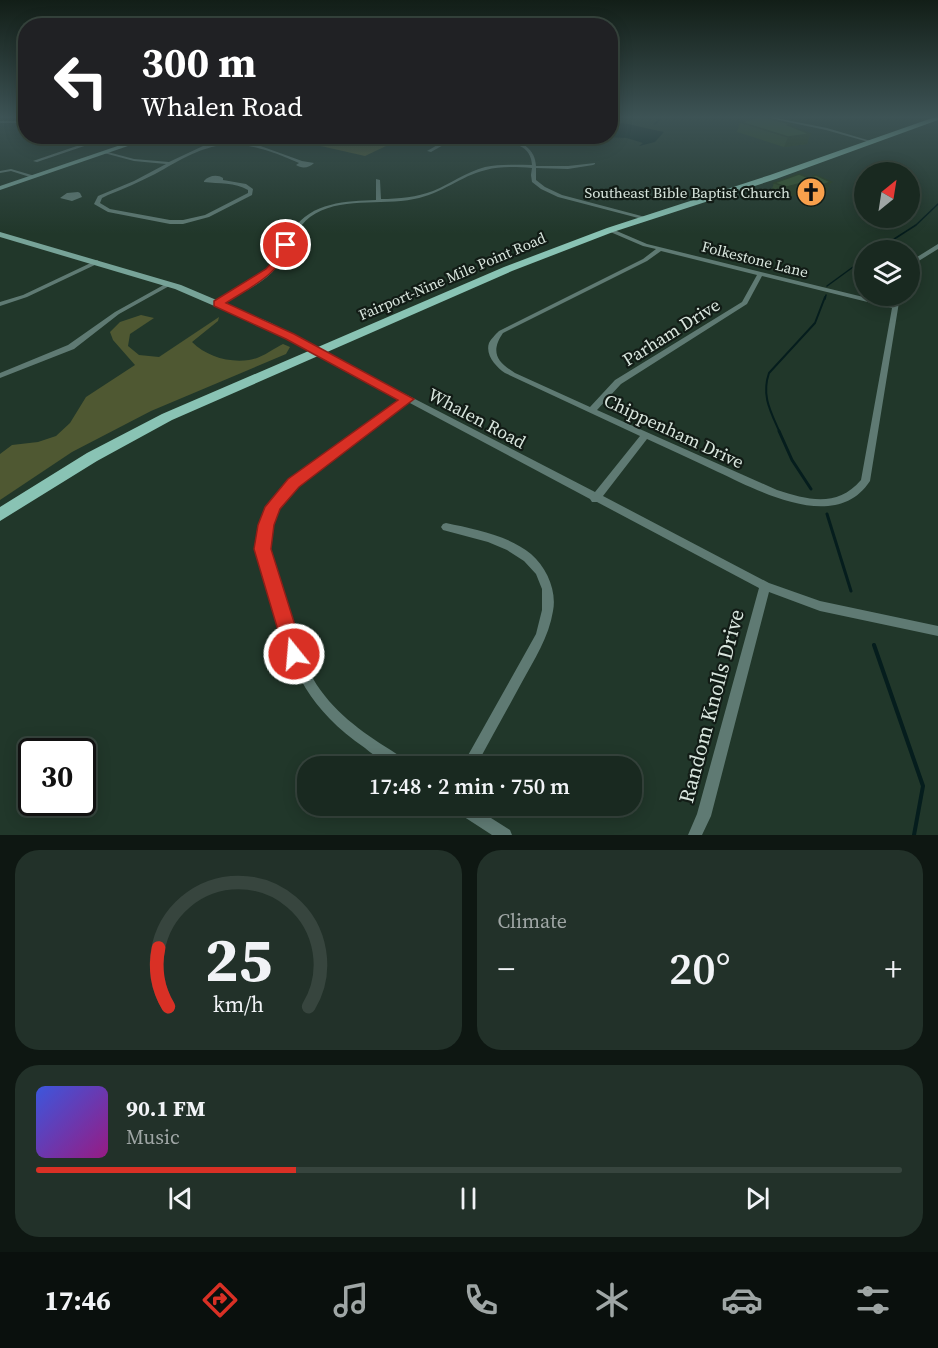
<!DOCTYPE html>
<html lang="en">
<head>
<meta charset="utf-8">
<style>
	:root { --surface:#192920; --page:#223129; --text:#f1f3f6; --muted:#9fa6a5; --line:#37453e; --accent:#d93025 }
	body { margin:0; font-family:"Source Serif 4",serif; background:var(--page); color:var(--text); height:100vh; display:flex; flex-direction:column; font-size:22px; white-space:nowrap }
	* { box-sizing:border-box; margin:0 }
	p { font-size:20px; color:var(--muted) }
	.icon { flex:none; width:33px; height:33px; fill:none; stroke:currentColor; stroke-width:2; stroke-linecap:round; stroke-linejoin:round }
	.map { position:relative; height:835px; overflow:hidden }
	.side { display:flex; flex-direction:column; gap:15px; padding:15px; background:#0e1712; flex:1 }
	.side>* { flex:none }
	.hud { position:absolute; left:18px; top:18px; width:600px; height:126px; border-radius:24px; box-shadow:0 3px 15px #0003,0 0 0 2px var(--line); background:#202124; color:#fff; overflow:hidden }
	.needle { width:39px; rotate:30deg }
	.fabs { position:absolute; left:854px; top:162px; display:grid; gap:12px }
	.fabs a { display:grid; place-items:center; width:66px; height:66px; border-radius:50%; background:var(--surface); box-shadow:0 3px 15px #0003,0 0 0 2px var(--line); font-size:30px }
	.speed { position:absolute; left:18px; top:738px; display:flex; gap:12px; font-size:30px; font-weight:700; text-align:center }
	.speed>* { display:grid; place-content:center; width:78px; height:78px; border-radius:50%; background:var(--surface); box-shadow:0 3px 15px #0003,0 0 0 2px var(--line); line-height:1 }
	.speed .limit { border:3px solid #111; border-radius:9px; background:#fff; color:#111 }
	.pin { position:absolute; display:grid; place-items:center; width:51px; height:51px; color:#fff; margin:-26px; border:3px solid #fff; border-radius:50%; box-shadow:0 2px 6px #0007 }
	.me { position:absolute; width:66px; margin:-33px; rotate:343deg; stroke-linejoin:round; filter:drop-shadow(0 0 4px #0008) }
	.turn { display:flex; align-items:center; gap:21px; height:126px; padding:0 24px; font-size:27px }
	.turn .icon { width:78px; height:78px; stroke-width:2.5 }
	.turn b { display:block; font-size:42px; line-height:51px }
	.big { font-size:45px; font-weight:600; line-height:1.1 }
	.side .widget { flex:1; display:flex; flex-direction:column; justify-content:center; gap:9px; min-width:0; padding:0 21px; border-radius:24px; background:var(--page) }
	.side .dial { align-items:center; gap:0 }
	.dial svg { height:156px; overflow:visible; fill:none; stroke:var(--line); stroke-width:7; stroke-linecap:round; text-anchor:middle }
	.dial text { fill:var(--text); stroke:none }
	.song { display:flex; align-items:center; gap:18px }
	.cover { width:72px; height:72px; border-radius:9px; background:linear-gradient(135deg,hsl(230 70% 55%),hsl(310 70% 35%)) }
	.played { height:6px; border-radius:3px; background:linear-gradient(90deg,var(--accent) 30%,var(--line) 30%) }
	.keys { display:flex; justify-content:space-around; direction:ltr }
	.heat { display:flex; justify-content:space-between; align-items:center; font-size:33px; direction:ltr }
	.side .tiles { flex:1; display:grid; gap:15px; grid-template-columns:1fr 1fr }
	.widget:last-child { grid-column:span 2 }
	.trip { position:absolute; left:297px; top:756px; width:345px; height:60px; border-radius:24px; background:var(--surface); box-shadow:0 3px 15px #0003,0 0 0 2px var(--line); font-weight:600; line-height:60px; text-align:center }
	.tabs { display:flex; height:96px; justify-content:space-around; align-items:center; background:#0a100d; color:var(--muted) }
	.tabs .icon { width:42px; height:42px }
	.tabs .selected { color:var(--accent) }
	.tabs b { font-size:27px; color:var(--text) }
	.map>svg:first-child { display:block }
	.green { fill:#4f5832 }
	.water { fill:#051d1d }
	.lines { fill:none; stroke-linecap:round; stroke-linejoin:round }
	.stream-far3 { stroke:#051d1d; stroke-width:1.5 }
	.stream-far2 { stroke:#051d1d; stroke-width:2 }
	.stream-far1 { stroke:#051d1d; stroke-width:3 }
	.stream { stroke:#051d1d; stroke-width:4 }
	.street { fill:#5f7a73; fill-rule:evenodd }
	.secondary { fill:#77a398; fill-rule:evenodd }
	.primary { fill:#89c3b4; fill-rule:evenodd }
	.wall { fill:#2d4724 }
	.shaded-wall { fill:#243a1d }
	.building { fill:#34532a; stroke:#243a1d; stroke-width:1.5 }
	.route { fill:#d93025; stroke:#8d1f18; stroke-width:1.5 }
	.labels { text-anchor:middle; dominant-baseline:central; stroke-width:4.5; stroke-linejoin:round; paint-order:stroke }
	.far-poi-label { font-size:15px; fill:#d9e6de; stroke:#121c16; text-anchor:end }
	.far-street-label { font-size:15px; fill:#d9e6de; stroke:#121c16 }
	.street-label { font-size:18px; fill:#d9e6de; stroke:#121c16 }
	.near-street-label { font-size:21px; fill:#d9e6de; stroke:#121c16 }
</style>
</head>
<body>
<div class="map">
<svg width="938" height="835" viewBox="0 0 938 835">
	<rect width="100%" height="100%" fill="#21372a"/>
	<path class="green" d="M281,137L405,136V137L365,156Z
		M141,315L154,318L130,334L128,346L139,355L159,357L219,317L218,321L192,342C206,356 228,363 249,360C260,359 273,349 283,344L290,347L286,354L151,411L72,452L0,500V454L12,445L38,442L56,436L70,423L86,397L135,365L113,340L110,332L120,322Z"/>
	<path class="water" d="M623,123L664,132L655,142L639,146L643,143L627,138L604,137L610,136L611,125Z"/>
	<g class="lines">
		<path class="stream-far3" d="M648,117L660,119L655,124
			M592,140L605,138
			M877,250L916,225L938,204
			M827,286L864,259
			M825,299L826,295"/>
		<path class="stream-far2" d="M780,433C771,412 761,396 769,373L815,323L825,297"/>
		<path class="stream-far1" d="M779,431L792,460L811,489
			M827,514L851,591"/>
		<path class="stream" d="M874,645L923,786L914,835"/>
		<path class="street" d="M764,117H771L827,128L874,142L872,143L826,130Z
			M0,121H26V123H0Z
			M106,136H114L37,162L33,161Z
			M453,136H459L431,152L427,151Z
			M486,136C506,136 535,141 536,166H568L595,163V164L593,165L568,169L536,168V180L545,187L562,195L649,218L646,220L558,197L541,189L532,182L531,175L532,168C517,167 500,166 486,170C460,176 442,194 414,199C380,206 339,196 310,217C294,229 290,252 277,267C263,284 240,294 220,305H216L215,304C231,291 253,284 269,269C280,258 285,243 293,230C311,202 347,201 376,200V179L380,180L381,199C399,199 417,197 433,191C450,184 466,172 485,167C500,164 516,165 532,165C531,141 504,142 486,136Z
			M227,142H239L255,144L302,161L314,163C309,168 302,169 296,165L299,163C280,155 261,147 241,145C208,141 182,159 155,174C139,182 124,189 108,195L102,198L100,203L110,209L170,220H183L205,215L248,193V190C235,182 219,184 204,182V181C208,176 217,174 223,178V180L246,184L253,189L252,195L209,217L183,224H170L108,212L94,204L98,196L134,181L166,164L134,161L104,153V151L134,159L169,162L203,146Z
			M11,169L35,176V177L33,178L11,171L0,173V171Z
			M78,192L80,193L82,197L72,201L60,198L67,193Z
			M608,229H612L647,244L892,304L894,296H900L870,481C836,533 761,492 718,472C695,461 671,450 647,439L603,496L769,583L820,601L938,626V636L820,611L769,592L711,816L702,835H688L697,814L759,588L597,502H592L590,499L408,402L285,497C276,510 269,526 268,543C268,560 275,576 280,592C291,628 301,666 325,696C347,724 378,742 408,761L410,766C405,767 396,768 392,766C385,764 371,753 365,748C309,709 293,673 274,609C269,591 263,574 259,556C256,532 265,510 279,491L402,399L315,353L314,351L318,349L595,492L640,436L505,373C496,367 485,355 489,343C491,339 496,334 499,331L643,259L656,249L643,246L608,231ZM661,251L757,275L742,302L615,380L590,407L515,373C497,362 490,352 503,333L647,261ZM762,276L892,308L861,480C837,508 808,500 777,490L597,410L621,384L747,304Z
			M938,244V249L909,267V262Z
			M97,260L100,262L99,263L27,297L0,306V302L23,295Z
			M169,282L171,283V285L119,314L74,349L0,378V373L68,345L115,312Z
			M446,523C474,529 508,535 531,554C547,568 557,591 553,611C549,637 534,660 522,682C507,710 491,738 476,766H462L536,634L542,610V589L536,574L524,561L507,550L488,542L443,530L441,527L443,524Z
			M453,806H472L510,830L512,835H492L455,811Z"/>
		<path class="secondary" d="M147,136H157L0,190V186Z
			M0,232L181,285L271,323L323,351L318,354L314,353L263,327L175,289L0,237Z"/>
		<path class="primary" d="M935,117H938V120L776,179L613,232L512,271L172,420L97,461L0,521V507L87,453L162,414L504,267L607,228L770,175Z"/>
	</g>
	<path class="wall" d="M740,122L810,134L807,144L784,147L737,132Z
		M809,178L831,182L826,193L815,197L801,193L783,199L770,194L774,183Z"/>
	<path class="shaded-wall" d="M810,134L807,144L784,147L788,137Z
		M806,182L801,193L783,199L787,187Z
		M831,182L826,193L815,197L819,186Z"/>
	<path class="building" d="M759,117H764L791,124L788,125L810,134L788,137L740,122Z
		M799,174L809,178L816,175L831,182L819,186L806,182L787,187L774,183Z"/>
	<linearGradient id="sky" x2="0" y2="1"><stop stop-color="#121e17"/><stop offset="0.5" stop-color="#3d5355"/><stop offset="1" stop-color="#3d5355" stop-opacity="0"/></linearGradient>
	<rect width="938" height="234" fill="url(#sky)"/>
	<path class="route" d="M283,243L291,245C276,276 254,285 226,303L294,334L414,399L299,487L280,509L274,525L271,549L304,654L301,660L294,663L288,660L285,654L254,549L258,525L265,507L288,479L398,400L286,339L214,306V301L266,269L274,260Z"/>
	<defs>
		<g id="church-disc" transform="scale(1.5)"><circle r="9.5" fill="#f9a04c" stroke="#121c16"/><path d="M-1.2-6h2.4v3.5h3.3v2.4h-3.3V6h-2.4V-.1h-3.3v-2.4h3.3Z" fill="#111"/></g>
	</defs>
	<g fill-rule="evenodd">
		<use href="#church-disc" x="811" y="192"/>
	</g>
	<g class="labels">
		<g class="far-poi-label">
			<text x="790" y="192">Southeast Bible Baptist Church</text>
		</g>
		<g class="far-street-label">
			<text transform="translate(755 259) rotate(14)">Folkestone Lane</text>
			<text transform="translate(452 276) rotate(-23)">Fairport-Nine Mile Point Road</text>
		</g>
		<g class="street-label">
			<text transform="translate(671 332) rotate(-32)">Parham Drive</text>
			<text transform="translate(477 418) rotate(28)">Whalen Road</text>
			<text transform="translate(674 431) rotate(25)">Chippenham Drive</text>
		</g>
		<g class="near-street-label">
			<text transform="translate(711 706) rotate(-75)">Random Knolls Drive</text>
		</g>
	</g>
</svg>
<div class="fabs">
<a><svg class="needle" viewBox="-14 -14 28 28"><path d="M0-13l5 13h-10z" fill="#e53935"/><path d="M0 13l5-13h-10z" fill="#9fa6a5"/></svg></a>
<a><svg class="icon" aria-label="layers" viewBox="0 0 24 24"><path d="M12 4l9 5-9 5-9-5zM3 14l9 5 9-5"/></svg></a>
</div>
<div class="speed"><div class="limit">30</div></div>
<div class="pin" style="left:286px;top:245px;background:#d93025"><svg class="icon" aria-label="arrive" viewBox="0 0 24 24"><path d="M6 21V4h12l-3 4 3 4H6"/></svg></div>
<svg class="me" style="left:294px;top:654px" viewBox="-20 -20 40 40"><circle r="17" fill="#d93025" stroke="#fff" stroke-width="3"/><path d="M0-11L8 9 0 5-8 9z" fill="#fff"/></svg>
<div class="trip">17:48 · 2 min · 750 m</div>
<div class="hud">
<div class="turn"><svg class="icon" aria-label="left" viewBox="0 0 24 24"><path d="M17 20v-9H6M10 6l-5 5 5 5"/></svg><div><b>300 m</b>Whalen Road</div></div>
</div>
</div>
<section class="side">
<div class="tiles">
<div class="widget dial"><svg viewBox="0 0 100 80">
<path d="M14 69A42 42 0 1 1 86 69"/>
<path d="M14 69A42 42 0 0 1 9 39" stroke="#d93025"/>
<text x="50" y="56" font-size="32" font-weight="700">25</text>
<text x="50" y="72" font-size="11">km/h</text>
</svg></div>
<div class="widget"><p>Climate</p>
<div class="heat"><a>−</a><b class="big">20°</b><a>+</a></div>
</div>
<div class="widget">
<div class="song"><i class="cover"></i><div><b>90.1 FM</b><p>Music</p></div></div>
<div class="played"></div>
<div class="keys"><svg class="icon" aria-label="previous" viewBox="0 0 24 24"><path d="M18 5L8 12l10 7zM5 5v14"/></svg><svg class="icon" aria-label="pause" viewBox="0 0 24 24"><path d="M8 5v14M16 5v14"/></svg><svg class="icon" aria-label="next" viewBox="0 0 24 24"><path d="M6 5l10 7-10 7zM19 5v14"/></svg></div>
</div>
</div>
</section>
<nav class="tabs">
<b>17:46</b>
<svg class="icon selected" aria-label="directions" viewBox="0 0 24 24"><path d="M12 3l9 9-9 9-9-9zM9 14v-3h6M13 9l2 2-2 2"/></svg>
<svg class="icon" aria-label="music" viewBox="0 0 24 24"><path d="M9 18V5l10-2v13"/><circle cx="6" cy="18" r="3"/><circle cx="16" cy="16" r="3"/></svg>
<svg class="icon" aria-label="phone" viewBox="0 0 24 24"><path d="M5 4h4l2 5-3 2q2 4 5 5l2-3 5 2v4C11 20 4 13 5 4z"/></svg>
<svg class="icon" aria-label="climate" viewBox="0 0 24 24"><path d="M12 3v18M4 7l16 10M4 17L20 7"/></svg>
<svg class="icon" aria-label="car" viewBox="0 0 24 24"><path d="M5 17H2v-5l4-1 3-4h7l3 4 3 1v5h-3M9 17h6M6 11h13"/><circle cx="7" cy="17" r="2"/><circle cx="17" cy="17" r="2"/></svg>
<svg class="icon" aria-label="filters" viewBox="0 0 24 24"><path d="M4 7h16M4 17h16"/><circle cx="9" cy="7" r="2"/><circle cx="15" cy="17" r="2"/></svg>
</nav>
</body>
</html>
